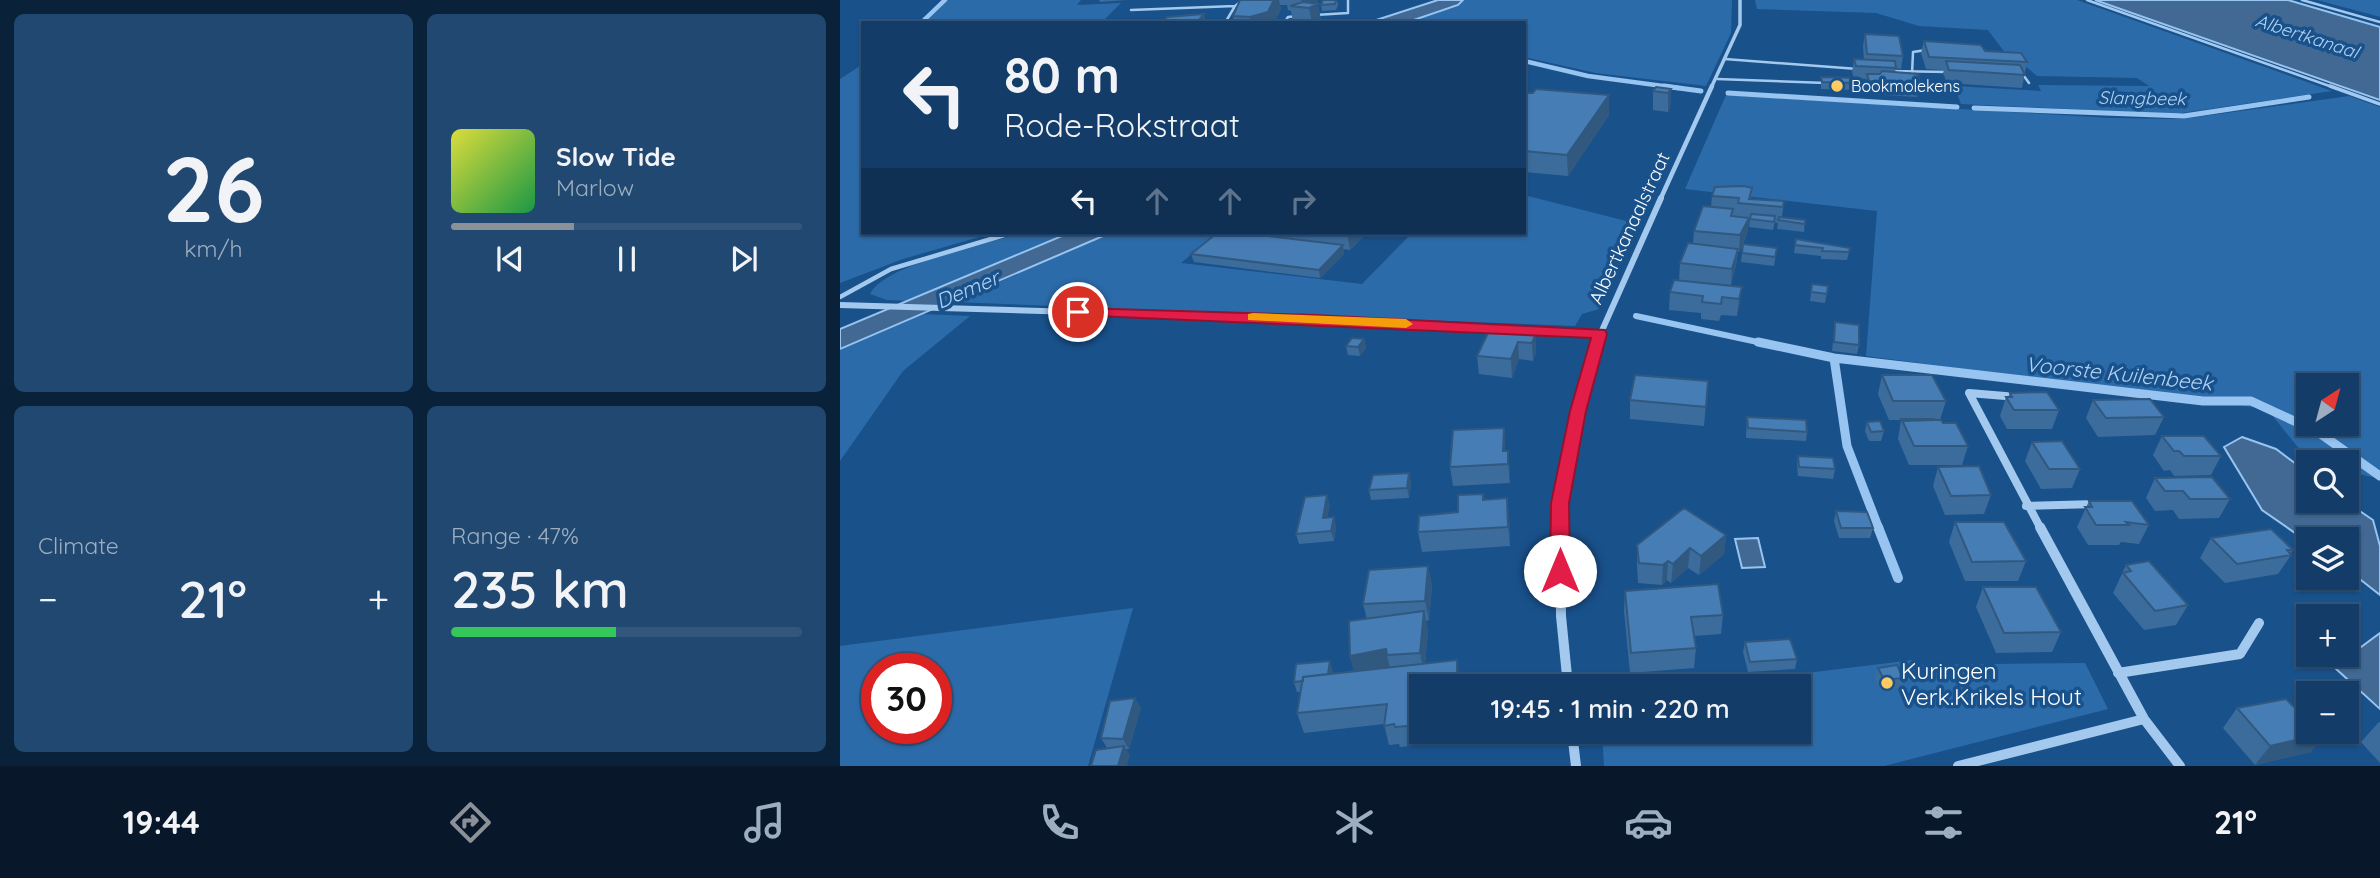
<!DOCTYPE html>
<html lang="en">
<head>
<meta charset="utf-8">
<style>
	:root { --surface:#133d68; --page:#204871; --text:#f1f3f6; --muted:#9daec0; --line:#32567c; --accent:#8c9099 }
	body { margin:0; font-family:Quicksand,sans-serif; background:var(--page); color:var(--text); height:100vh; display:flex; flex-direction:column; font-size:26px; white-space:nowrap }
	* { box-sizing:border-box; margin:0 }
	p { font-size:23px; color:var(--muted) }
	.icon { flex:none; width:38px; height:38px; fill:none; stroke:currentColor; stroke-width:2; stroke-linecap:round; stroke-linejoin:round }
	.map { position:relative; flex:1; overflow:hidden }
	.sheet { display:flex; flex-direction:column; gap:14px; padding:14px; background:#0a2239; width:840px }
	.sheet>* { flex:none }
	.banner { position:absolute; left:21px; top:21px; width:665px; height:214px; border-radius:0px; box-shadow:0 2px 5px #0004,0 0 0 2px var(--line); background:#133d68; color:var(--text); overflow:hidden }
	.needle { width:46px; rotate:36deg }
	.controls { position:absolute; left:1456px; top:373px; display:grid; gap:14px }
	.controls a { display:grid; place-items:center; width:63px; height:63px; border-radius:0px; background:var(--surface); box-shadow:0 2px 5px #0004,0 0 0 2px var(--line); font-size:35px }
	.speed { position:absolute; left:21px; top:653px; display:flex; gap:14px; font-size:35px; font-weight:700; text-align:center }
	.speed>* { display:grid; place-content:center; width:91px; height:91px; border-radius:50%; background:var(--surface); box-shadow:0 2px 5px #0004,0 0 0 2px var(--line); line-height:1 }
	.speed .limit { border:10px solid #d22; background:#fff; color:#111 }
	.pin { position:absolute; display:grid; place-items:center; width:60px; height:60px; color:#fff; margin:-30px; border:4px solid #fff; border-radius:50%; box-shadow:0 2px 7px #0007 }
	.me { position:absolute; width:77px; margin:-38px; rotate:0deg; stroke-linejoin:round; filter:drop-shadow(0 0 5px #0008) }
	.turn { display:flex; align-items:center; gap:24px; height:147px; padding:0 28px; font-size:32px }
	.turn .icon { width:91px; height:91px; stroke-width:2.5 }
	.turn b { display:block; font-size:49px; line-height:60px }
	.lanes { display:flex; align-items:center; height:66px; padding:0 28px; background:#0003; justify-content:center; gap:35px; direction:ltr }
	.lanes .off { opacity:.35 }
	.big { font-size:52px; font-weight:600; line-height:1.1 }
	.sheet .tile { flex:1; display:flex; flex-direction:column; justify-content:center; gap:10px; min-width:0; padding:0 24px; border-radius:10px; background:var(--page) }
	.sheet .dial { align-items:center; gap:0 }
	.dial b { font-size:91px; line-height:1 }
	.song { display:flex; align-items:center; gap:21px }
	.cover { width:84px; height:84px; border-radius:10px; background:linear-gradient(135deg,hsl(60 70% 55%),hsl(140 70% 35%)) }
	.played { height:7px; border-radius:4px; background:linear-gradient(90deg,var(--accent) 35%,var(--line) 35%) }
	.keys { display:flex; justify-content:space-around; direction:ltr }
	.heat { display:flex; justify-content:space-between; align-items:center; font-size:38px; direction:ltr }
	.charge { height:10px; border-radius:5px; background:linear-gradient(90deg,#34c759 47%,var(--line) 0) }
	.sheet .tiles { flex:1; display:grid; gap:14px; grid-template-columns:repeat(2,1fr) }
	.trip { position:absolute; left:569px; top:674px; width:402px; height:70px; border-radius:0px; background:var(--surface); box-shadow:0 2px 5px #0004,0 0 0 2px var(--line); font-weight:600; line-height:70px; text-align:center }
	.tabs { display:flex; height:112px; justify-content:space-around; align-items:center; background:#08182a; color:var(--muted) }
	.tabs .icon { width:49px; height:49px }
	.tabs .current { color:var(--accent) }
	.tabs b { font-size:32px; color:var(--text) }
	main { display:flex; flex:1; min-height:0 }
	.map>svg:first-child { display:block }
	.green { fill:#2c6ba9; fill-rule:evenodd }
	.water { fill:#416993; stroke:#97c4f0; stroke-width:2 }
	.lines { fill:none; stroke-linecap:round; stroke-linejoin:round }
	.stream-far4 { stroke:#97c4f0; stroke-width:4.5 }
	.stream-far3 { stroke:#97c4f0; stroke-width:5 }
	.stream-far2 { stroke:#97c4f0; stroke-width:6 }
	.stream-far1 { stroke:#97c4f0; stroke-width:9 }
	.stream { stroke:#97c4f0; stroke-width:10 }
	.lane-far2 { stroke:#a4c9ee; stroke-width:2.5 }
	.lane-far1 { stroke:#a4c9ee; stroke-width:3.5 }
	.lane { stroke:#a4c9ee; stroke-width:4.5 }
	.street-far4 { stroke:#a4c9ee; stroke-width:3.5 }
	.street-far3 { stroke:#a4c9ee; stroke-width:4.5 }
	.street-far2 { stroke:#a4c9ee; stroke-width:6 }
	.street-far1 { stroke:#a4c9ee; stroke-width:8 }
	.street { stroke:#a4c9ee; stroke-width:10 }
	.wall { fill:#3c6c9c }
	.shaded-wall { fill:#31587f }
	.building { fill:#467db5; stroke:#31587f; stroke-width:2 }
	.route { fill:#e11d48; stroke:#92132f; stroke-width:2 }
	.slow { fill:#f59e0b }
	.poi-dot { fill:#ffca60; stroke:#19518b; stroke-width:2.5 }
	.labels { text-anchor:middle; dominant-baseline:central; stroke-width:7; stroke-linejoin:round; paint-order:stroke }
	.far-poi-label { font-size:16px; fill:#fff; stroke:#19518b; text-anchor:start }
	.far-water-label { font-size:18px; font-style:italic; fill:#b0d3f5; stroke:#19518b }
	.street-label { font-size:19px; fill:#fff; stroke:#19518b }
	.water-label { font-size:21px; font-style:italic; fill:#b0d3f5; stroke:#19518b }
	.near-poi-label { font-size:23px; fill:#fff; stroke:#19518b; text-anchor:start }
</style>
</head>
<body>
<main>
<section class="sheet">
<div class="tiles">
<div class="tile dial"><b>26</b><p>km/h</p></div>
<div class="tile">
<div class="song"><i class="cover"></i><div><b>Slow Tide</b><p>Marlow</p></div></div>
<div class="played"></div>
<div class="keys"><svg class="icon" aria-label="previous" viewBox="0 0 24 24"><path d="M18 5L8 12l10 7zM5 5v14"/></svg><svg class="icon" aria-label="pause" viewBox="0 0 24 24"><path d="M8 5v14M16 5v14"/></svg><svg class="icon" aria-label="next" viewBox="0 0 24 24"><path d="M6 5l10 7-10 7zM19 5v14"/></svg></div>
</div>
<div class="tile"><p>Climate</p>
<div class="heat"><a>−</a><b class="big">21°</b><a>+</a></div>
</div>
<div class="tile"><p>Range · 47%</p><b class="big">235 km</b><div class="charge"></div></div>
</div>
</section>
<div class="map">
<svg width="1540" height="766" viewBox="0 0 1540 766">
	<rect width="100%" height="100%" fill="#19518b"/>
	<path class="green" d="M102,0H241L237,5L281,3L261,23H77Z
		M623,0H892L891,33L866,86L756,73L684,57V23H565L618,5Z
		M915,0H1237L1492,91L1335,114L1121,104L1114,86L1201,91L1198,85L1309,86L1297,78L1197,76L1183,64L1169,58L1148,30L1079,26L1036,13L917,9Z
		M1477,0H1540V17Z
		M23,64V233H153L63,259L0,283V79Z
		M886,95L1270,118L1342,119L1509,96L1540,107V479L1507,471V462H1470L1427,409L1026,356L1037,211L845,189ZM1468,385H1507V424H1468Z
		M684,195L798,224L773,280L763,279L759,287L768,289L759,309L742,314L735,326L114,302L270,233H377L341,263L522,284L572,233H684Z
		M182,233H229L72,301L47,300L30,294C44,264 148,244 182,233Z
		M82,314L130,316L63,371L0,461V349Z
		M293,608L248,766H0V646ZM37,668H96V728H37Z
		M1073,660L1075,665L1245,663L1268,709L1044,766H764L762,732H959V686H860Z"/>
	<path class="water" d="M598,0H623L618,5L565,23H527Z
		M1255,0H1448L1540,27V100Z
		M229,233H270L0,349V329Z
		M1402,437L1436,449L1468,473V500L1505,501L1533,520L1540,546V595L1507,569V539H1468V542L1422,510L1384,447Z
		M918,538L925,567L902,568L895,539Z
		M1540,633V709L1494,667Z"/>
	<g class="lines">
		<path class="stream-far4" d="M81,23L105,0
			M684,61L748,76L838,88"/>
		<path class="stream-far3" d="M824,86L861,91
			M888,93L1117,107
			M1134,108L1344,116L1469,97"/>
		<path class="stream-far2" d="M796,316L927,344"/>
		<path class="stream-far1" d="M918,342L994,358L1363,401H1411L1478,432L1540,476
			M994,358L1007,446L1039,529"/>
		<path class="stream" d="M1038,527L1058,578"/>
		<path class="lane-far2" d="M1247,0L1495,88
			M1462,0L1540,22
			M291,10L395,6
			M475,15L508,13V0
			M385,23L395,6L403,0
			M444,23L448,17L458,16
			M885,59L1018,69
			M1049,71L1109,72
			M1072,74L1073,52L1086,50
			M1178,76H1184L1189,83
			M877,79L986,83
			M1009,83L1031,82"/>
		<path class="lane-far1" d="M1490,86L1540,104"/>
		<path class="lane" d="M0,297L51,269L171,233"/>
		<path class="street-far4" d="M871,88L900,25V0"/>
		<path class="street-far3" d="M820,200L872,86"/>
		<path class="street-far2" d="M0,305L475,319L759,333
			M756,344L821,198"/>
		<path class="street-far1" d="M1177,397L1129,393L1201,529
			M1186,506L1256,504
			M720,529C720,466 740,402 757,342"/>
		<path class="street" d="M720,527L721,616L728,686
			M1200,527L1304,719L1340,766
			M1278,673L1400,654L1419,623
			M732,732L736,766
			M1118,766L1304,719"/>
	</g>
	<path class="wall" d="M259,0H286L260,2Z
		M400,0H477L481,20L475,23L453,22L451,11L448,10L447,5H440L441,9L434,23H394L393,16Z
		M497,0L498,5L496,10L482,11L481,5Z
		M364,14L365,20L363,23H323L322,22Z
		M1025,34L1063,56L1061,69L1056,68L1055,72L1080,84L1077,97L1027,94L1025,87L1026,79L1015,78L1014,90L981,89V77L1014,78L1012,72L1014,59L1024,60L1023,46Z
		M1084,41L1145,51L1187,62L1182,88L1107,83L1103,73L1104,70L1086,69L1081,53Z
		M831,89L830,108L828,112L813,110V91Z
		M684,93L769,115L728,176L684,172Z
		M912,188L911,199L944,201L942,217L965,220L964,232L937,229L938,223L935,222L933,230L909,227L910,220H909L907,234L903,244L937,248L934,266L901,262L903,244L899,252H898L896,265L891,285L839,280L840,263L853,243L854,231L871,207L872,196Z
		M377,233H527L510,250L503,249L504,254L480,278L354,262L351,254Z
		M956,239L1010,248L1007,260L981,259V256L954,253Z
		M972,284L988,286L985,303L970,301Z
		M902,287L897,316L881,315L879,321L861,319V313L829,310L830,292Z
		M995,322L1019,345L1017,354L992,351Z
		M695,335L696,352L693,361L679,359L672,378L639,374L637,356Z
		M524,339L526,348L520,356L508,355L506,346Z
		M1042,375L1106,401L1100,420L1128,446L1122,465H1069L1058,439L1061,420H1049L1038,394Z
		M868,381L864,426L790,419V400Z
		M1170,393L1219,410L1212,429H1167L1160,416L1166,397H1168Z
		M1253,400L1324,417L1315,435L1258,437L1246,418Z
		M907,417L967,432L966,441L906,438Z
		M1027,422L1044,431L1041,441H1029L1025,431Z
		M664,428L665,451H668L670,483L613,486L610,467Z
		M1322,436L1381,456L1371,475L1334,476L1330,470L1324,471L1313,455Z
		M1192,442L1240,469L1232,488L1201,489L1185,461Z
		M958,456L995,469L993,479L958,476L957,465Z
		M1098,467L1151,495L1144,514L1105,515L1093,486Z
		M569,473L571,483L569,498L531,500L529,490Z
		M1315,478L1390,499L1379,518L1339,519L1333,510L1315,511L1306,498Z
		M643,494L644,500L669,517L670,546L582,552L578,532L618,512Z
		M1249,501L1309,525L1299,544L1281,542L1279,545H1248L1237,527Z
		M490,505L487,517H494L496,527L494,541L459,544L456,534Z
		M996,511L1033,528L1030,538H999L994,521Z
		M1115,522L1186,561L1178,581H1125L1109,542Z
		M886,535L884,554L859,575L848,568L831,583L827,580L822,585L798,583L797,565V545Z
		M1371,538L1453,550L1450,554L1451,555L1438,574L1385,583L1360,558Z
		M1286,565L1348,605L1336,625L1304,630L1273,593Z
		M588,566L592,586L589,620L586,621L588,631L585,664L620,680L581,686V732H595L594,744L560,747L559,744L549,745L544,724L464,733L457,713L461,692H457L454,682L493,671V674L514,671L510,656L527,619L523,604Z
		M1143,587L1221,632L1212,652L1156,653L1136,607Z
		M785,591L883,615L881,634L854,636L856,648L854,668L790,673L784,611Z
		M905,642L957,659L955,669L908,672L903,652Z
		M1038,668L1063,678L1060,688L1041,690L1035,678Z
		M295,698L301,708L289,749H286L290,756L271,748H267L261,738Z
		M1397,708L1471,752L1415,765L1383,728Z
		M1540,722V763L1521,742L1538,723Z"/>
	<path class="shaded-wall" d="M434,0H439L441,9L434,23H411L410,17Z
		M461,0H477L481,20L475,23H472L469,8L462,7Z
		M364,14L365,20L363,23H360L359,20Z
		M831,89L830,108L828,112V93Z
		M769,95V115L728,176L727,155Z
		M909,218L907,234L899,252L900,235Z
		M507,233H527L510,250Z
		M503,245L504,254L480,278L479,270Z
		M898,249L896,265L891,285L892,269Z
		M902,287L900,304L897,316L899,299Z
		M695,335L696,352L693,361L692,343Z
		M524,339L526,348L520,356L518,347Z
		M678,342L679,359L672,378L671,359Z
		M664,428L665,447V464L663,451Z
		M668,451L670,470V483L668,464Z
		M569,473L571,483L569,498L567,488Z
		M487,495L490,505L485,528L483,518Z
		M667,498L669,517L670,546L668,527Z
		M494,517L496,527L494,541L491,531Z
		M886,535L884,554L859,575L861,556Z
		M850,548L848,568L831,583L833,564Z
		M828,561L827,580L822,585L823,565Z
		M588,566L592,586L589,620L585,601Z
		M584,611L588,631L584,673L580,653Z
		M546,649L550,669L515,676L510,656Z
		M617,660L620,680V686H617Z
		M490,661L493,671L491,689L488,679Z
		M295,698L301,708L289,749L283,739Z
		M592,732H595L594,744Z
		M1487,733L1471,752L1415,765L1430,746Z
		M284,746L290,756L287,766H278Z"/>
	<path class="building" d="M400,0H434L428,12L410,17L393,16Z
		M483,0H496L495,4L481,5Z
		M463,2L478,4L469,8L450,6Z
		M364,14L359,20L322,22L327,17Z
		M1025,34L1059,36L1063,56L1027,54Z
		M1084,41L1141,45L1145,51L1181,53L1187,62L1089,57Z
		M1014,59L1055,61L1056,68L1016,66Z
		M1106,61L1180,65L1185,75L1109,70Z
		M1042,71L1078,74L1080,84L1029,81L1027,74H1040Z
		M981,77L1015,78V83L982,82Z
		M816,87L831,89L828,93L813,91Z
		M696,89L769,95L727,155L684,151V93H693Z
		M904,186L912,188L909,199L944,201L943,207L898,203L899,198L872,196L875,187Z
		M863,206L893,209L891,216L909,218L900,235L854,231Z
		M911,214L935,216L934,222L910,219Z
		M939,217L965,220V224L938,220Z
		M377,233H404L503,245L479,270L351,254Z
		M956,239L1010,248L1009,252L982,251L983,248L955,245Z
		M848,243L898,249L892,269L840,263Z
		M903,244L937,248L935,257L902,253Z
		M834,280L902,287L899,299L882,297L881,304L862,302L863,296L830,292Z
		M972,284L988,286L987,294L971,292Z
		M995,322L1019,325V345L994,342Z
		M649,331L695,335L692,343L678,342L671,359L637,356Z
		M512,338L524,339L518,347L506,346Z
		M795,375L868,381L866,407L790,400Z
		M1042,375H1092L1106,401H1053Z
		M1207,392L1219,410H1174L1166,397H1172L1170,393Z
		M1310,399L1324,417L1266,418L1253,400Z
		M907,417L966,420L967,432L908,428Z
		M1061,419H1094V420L1062,421Z
		M1062,420H1101L1103,423H1116L1128,446H1074Z
		M1040,421L1044,431L1031,432L1027,422Z
		M664,428L663,451H668V464L610,467L613,430Z
		M1322,436H1364L1381,456H1344L1339,451H1334Z
		M1222,441L1240,469H1209L1192,442Z
		M958,456L993,458L995,469L959,467Z
		M1139,466L1151,495L1111,496L1098,467Z
		M569,473L567,488L529,490L533,475Z
		M1372,477L1390,499H1350L1343,491H1325L1315,478Z
		M643,494V500L667,498L668,527L578,532L579,516L618,512V495Z
		M487,495L483,518L494,517L491,531L456,534L465,497Z
		M1249,501H1292L1309,525L1286,522L1289,525H1256L1245,507H1252Z
		M844,508L886,535L861,556L850,548L833,564L828,561L823,565L799,563L797,545Z
		M996,511L1027,512L1033,528H1001Z
		M1115,522H1164L1186,561L1132,562Z
		M1431,529L1453,550H1447L1451,555L1397,564L1371,538Z
		M1309,561L1348,605L1315,611L1283,573L1291,571L1286,565Z
		M588,566L585,601L523,604L529,570Z
		M878,584L883,615L851,617L856,648L791,653L785,591Z
		M1143,587H1196L1221,632L1164,633Z
		M584,611L580,653L547,655L546,649L510,656L509,621Z
		M950,639L957,659L910,662L905,642Z
		M617,660V686H581V725L555,727L554,724L544,726L547,704L457,713L463,677Z
		M490,661L488,674L463,677V681L454,682L456,664Z
		M1057,665L1063,678L1044,680L1038,668Z
		M295,698L283,739L261,738L270,701Z
		M1446,699L1454,707L1462,706L1468,712V732H1486L1487,733L1430,746L1397,708Z
		M284,746L278,766H251L256,750Z"/>
	<path class="route" d="M238,308L475,315L765,330L767,334L746,411L729,503L730,571L727,576H713L710,571L711,503L730,411L751,338L233,315L231,312Z"/>
	<path class="slow" d="M413,313L566,319L573,324L566,328L408,320V314Z"/>
	<g class="poi-dot">
		<circle cx="997" cy="86" r="7"/>
		<circle cx="1047" cy="683" r="7"/>
	</g>
	<g class="labels">
		<g class="far-poi-label">
			<text x="1011" y="86">Bookmolekens</text>
		</g>
		<g class="far-water-label">
			<text transform="translate(1467 36) rotate(18)">Albertkanaal</text>
			<text transform="translate(1302 98) rotate(1)">Slangbeek</text>
		</g>
		<g class="street-label">
			<text transform="translate(789 228) rotate(-65)">Albertkanaalstraat</text>
		</g>
		<g class="water-label">
			<text transform="translate(127 289) rotate(-23)">Demer</text>
			<text transform="translate(1279 373) rotate(6)">Voorste Kuilenbeek</text>
		</g>
		<g class="near-poi-label">
			<text x="1061" y="670">Kuringen<tspan x="1061" dy="26">Verk.Krikels Hout</tspan></text>
		</g>
	</g>
</svg>
<div class="controls">
<a><svg class="needle" viewBox="-14 -14 28 28"><path d="M0-13l5 13h-10z" fill="#e53935"/><path d="M0 13l5-13h-10z" fill="#9daec0"/></svg></a>
<a><svg class="icon" aria-label="search" viewBox="0 0 24 24"><circle cx="10" cy="10" r="6"/><path d="M15 15l6 6"/></svg></a>
<a><svg class="icon" aria-label="layers" viewBox="0 0 24 24"><path d="M12 4l9 5-9 5-9-5zM3 14l9 5 9-5"/></svg></a>
<a>+</a>
<a>−</a>
</div>
<div class="speed"><div class="limit">30</div></div>
<div class="pin" style="left:238px;top:312px;background:#d93025"><svg class="icon" aria-label="arrive" viewBox="0 0 24 24"><path d="M6 21V4h12l-3 4 3 4H6"/></svg></div>
<svg class="me" style="left:720px;top:571px" viewBox="-20 -20 40 40"><circle r="19" fill="#fff"/><path d="M0-13L10 11 0 6-10 11z" fill="#e11d48"/></svg>
<div class="trip">19:45 · 1 min · 220 m</div>
<div class="banner">
<div class="turn"><svg class="icon" aria-label="left" viewBox="0 0 24 24"><path d="M17 20v-9H6M10 6l-5 5 5 5"/></svg><div><b>80 m</b>Rode-Rokstraat</div></div>
<div class="lanes"><svg class="icon" aria-label="left" viewBox="0 0 24 24"><path d="M17 20v-9H6M10 6l-5 5 5 5"/></svg><svg class="icon off" aria-label="ahead" viewBox="0 0 24 24"><path d="M12 20V5M6 11l6-6 6 6"/></svg><svg class="icon off" aria-label="ahead" viewBox="0 0 24 24"><path d="M12 20V5M6 11l6-6 6 6"/></svg><svg class="icon off" aria-label="right" viewBox="0 0 24 24"><path d="M7 20v-9h11M14 6l5 5-5 5"/></svg></div>
</div>
</div>
</main>
<nav class="tabs">
<b>19:44</b>
<svg class="icon current" aria-label="directions" viewBox="0 0 24 24"><path d="M12 3l9 9-9 9-9-9zM9 14v-3h6M13 9l2 2-2 2"/></svg>
<svg class="icon" aria-label="music" viewBox="0 0 24 24"><path d="M9 18V5l10-2v13"/><circle cx="6" cy="18" r="3"/><circle cx="16" cy="16" r="3"/></svg>
<svg class="icon" aria-label="phone" viewBox="0 0 24 24"><path d="M5 4h4l2 5-3 2q2 4 5 5l2-3 5 2v4C11 20 4 13 5 4z"/></svg>
<svg class="icon" aria-label="climate" viewBox="0 0 24 24"><path d="M12 3v18M4 7l16 10M4 17L20 7"/></svg>
<svg class="icon" aria-label="car" viewBox="0 0 24 24"><path d="M5 17H2v-5l4-1 3-4h7l3 4 3 1v5h-3M9 17h6M6 11h13"/><circle cx="7" cy="17" r="2"/><circle cx="17" cy="17" r="2"/></svg>
<svg class="icon" aria-label="filters" viewBox="0 0 24 24"><path d="M4 7h16M4 17h16"/><circle cx="9" cy="7" r="2"/><circle cx="15" cy="17" r="2"/></svg>
<b>21°</b>
</nav>
</body>
</html>
